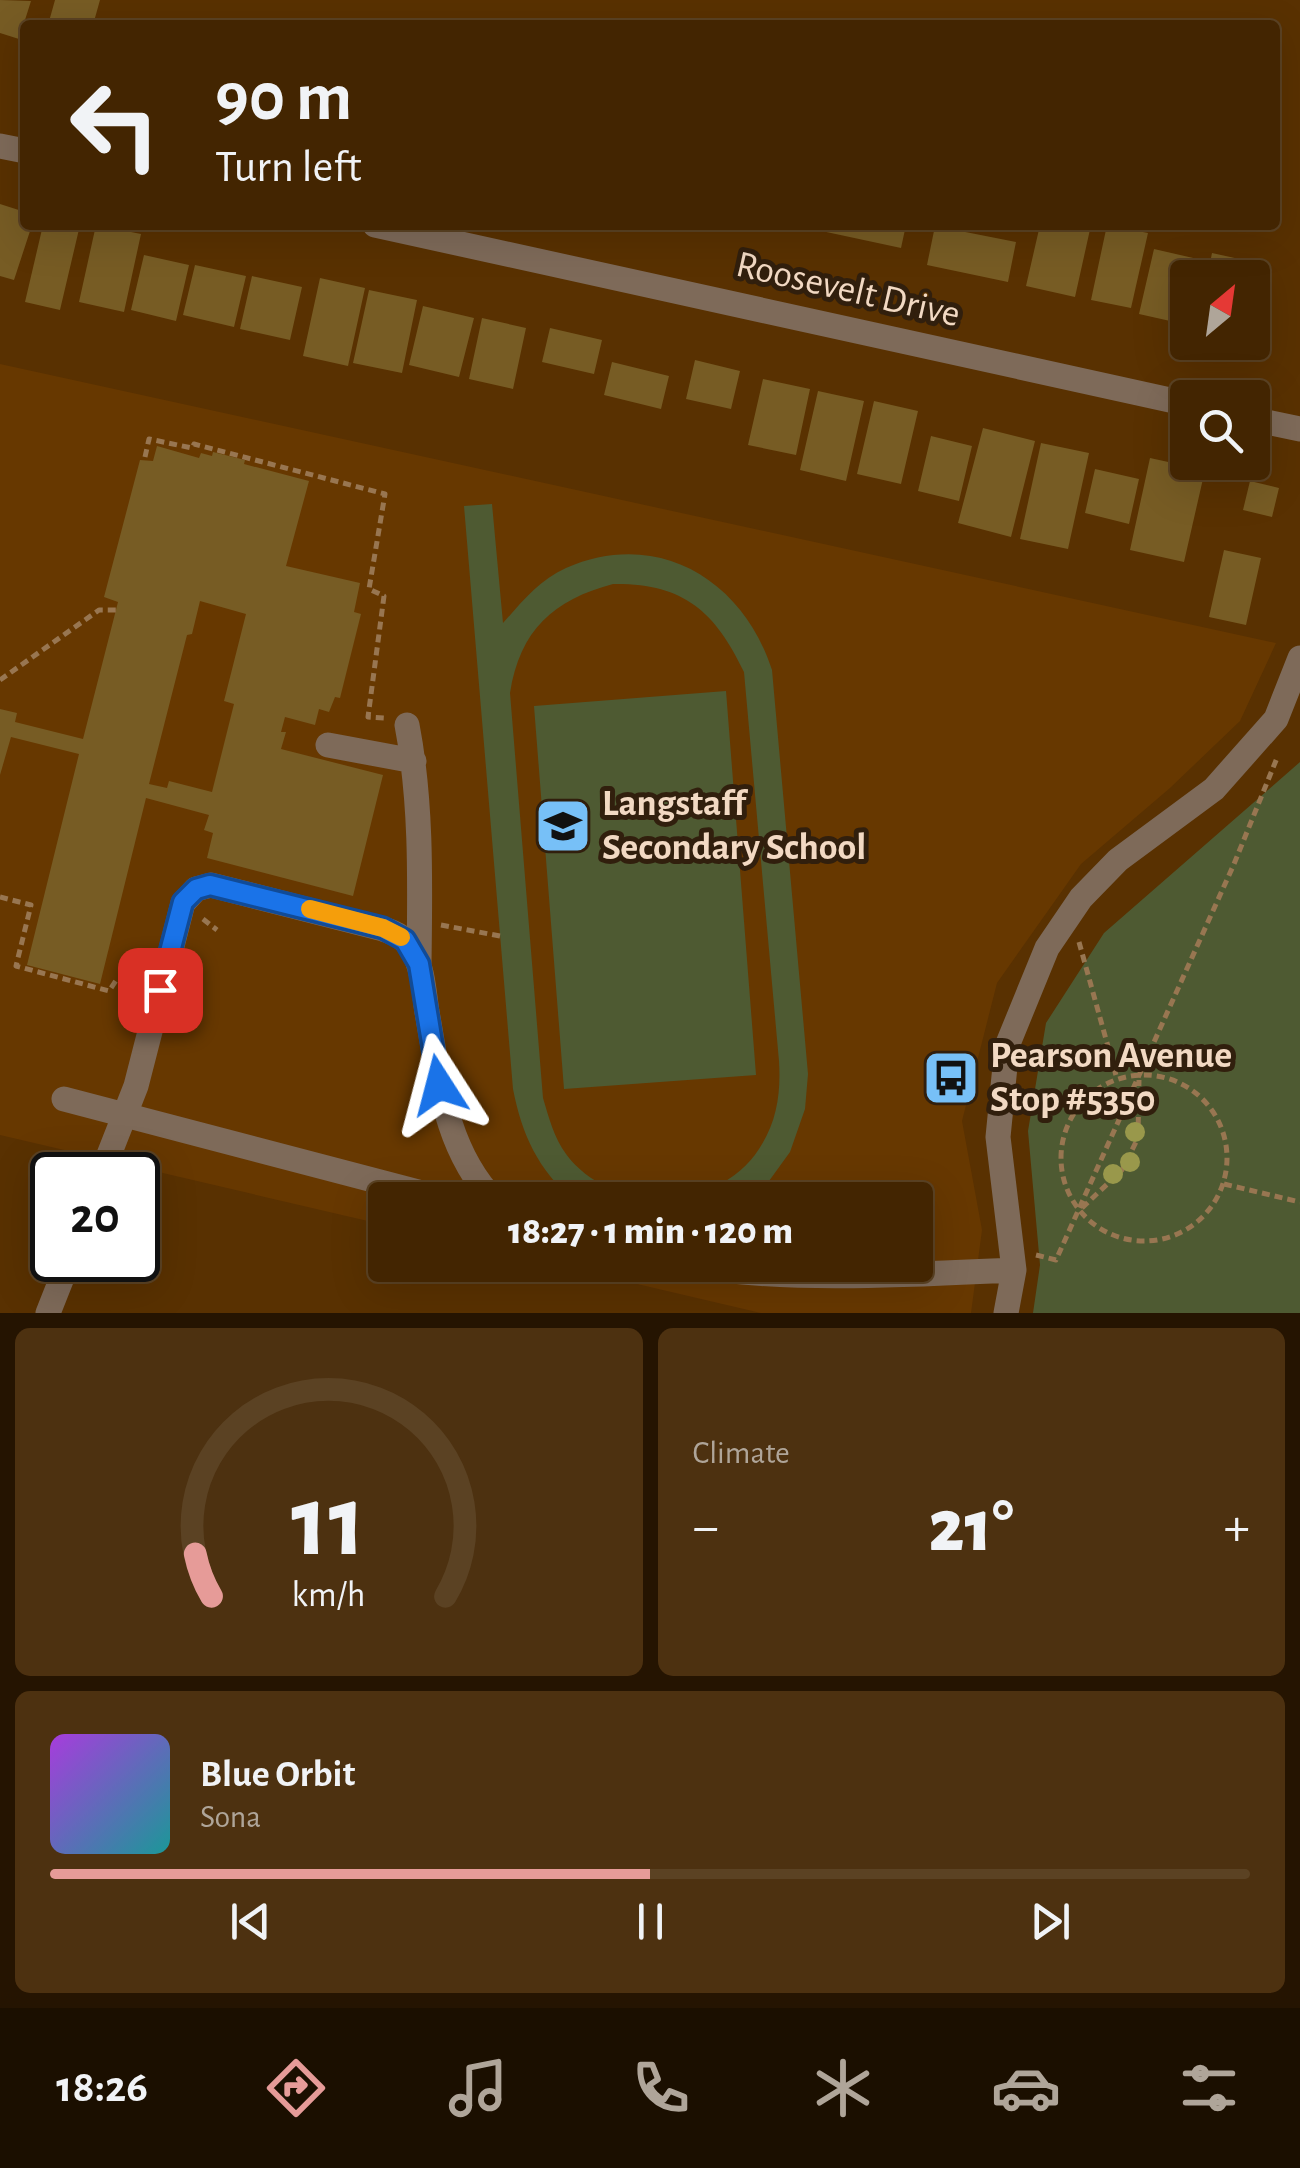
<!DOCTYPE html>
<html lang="en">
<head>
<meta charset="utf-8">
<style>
	:root { --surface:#432501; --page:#4d3110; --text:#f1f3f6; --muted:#afa599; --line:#5b4223; --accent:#e69b98 }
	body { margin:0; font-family:"Alegreya Sans",sans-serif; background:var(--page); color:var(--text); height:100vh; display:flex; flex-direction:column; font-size:38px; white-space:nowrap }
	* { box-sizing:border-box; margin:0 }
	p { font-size:32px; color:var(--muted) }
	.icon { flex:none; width:55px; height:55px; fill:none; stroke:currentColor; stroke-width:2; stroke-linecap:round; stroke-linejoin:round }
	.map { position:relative; height:1313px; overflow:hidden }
	.side { display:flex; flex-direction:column; gap:15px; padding:15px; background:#251401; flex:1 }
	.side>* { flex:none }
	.banner { position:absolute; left:20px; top:20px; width:1260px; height:210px; border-radius:10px; box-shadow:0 10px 40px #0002,0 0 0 2px var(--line); background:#432501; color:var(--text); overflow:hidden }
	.needle { width:65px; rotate:29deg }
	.tools { position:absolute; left:1170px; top:260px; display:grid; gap:20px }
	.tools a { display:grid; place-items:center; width:100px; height:100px; border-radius:10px; background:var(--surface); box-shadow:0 10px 40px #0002,0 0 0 2px var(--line); font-size:50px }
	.speed { position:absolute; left:30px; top:1152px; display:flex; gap:20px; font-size:50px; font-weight:700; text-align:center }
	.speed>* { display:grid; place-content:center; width:130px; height:130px; border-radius:50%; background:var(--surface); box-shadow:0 10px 40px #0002,0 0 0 2px var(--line); line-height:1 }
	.speed .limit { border:5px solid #111; border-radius:15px; background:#fff; color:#111 }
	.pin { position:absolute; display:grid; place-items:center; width:85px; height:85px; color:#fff; margin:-42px; border-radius:20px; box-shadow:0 5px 15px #0006 }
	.me { position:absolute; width:110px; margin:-55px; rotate:351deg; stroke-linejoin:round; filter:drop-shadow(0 0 8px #0008) }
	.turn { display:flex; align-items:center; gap:35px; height:210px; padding:0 30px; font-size:45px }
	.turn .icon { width:130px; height:130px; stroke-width:2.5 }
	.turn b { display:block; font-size:70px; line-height:85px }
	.big { font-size:75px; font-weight:800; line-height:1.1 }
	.side .widget { flex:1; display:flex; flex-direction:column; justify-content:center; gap:15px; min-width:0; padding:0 35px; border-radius:15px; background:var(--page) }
	.side .dial { align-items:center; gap:0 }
	.dial svg { height:260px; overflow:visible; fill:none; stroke:var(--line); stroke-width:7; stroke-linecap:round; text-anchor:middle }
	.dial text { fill:var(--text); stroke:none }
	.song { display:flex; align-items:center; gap:30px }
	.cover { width:120px; height:120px; border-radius:15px; background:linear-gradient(135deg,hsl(280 70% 55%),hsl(180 70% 35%)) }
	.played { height:10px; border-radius:5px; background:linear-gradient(90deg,var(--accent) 50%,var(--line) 50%) }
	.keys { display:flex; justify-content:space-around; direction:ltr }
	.heat { display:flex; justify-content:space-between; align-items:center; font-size:55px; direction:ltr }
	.side .tiles { flex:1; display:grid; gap:15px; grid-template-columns:1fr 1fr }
	.widget:last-child { grid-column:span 2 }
	.trip { position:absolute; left:368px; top:1182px; width:565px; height:100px; border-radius:10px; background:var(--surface); box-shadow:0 10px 40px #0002,0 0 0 2px var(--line); font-weight:800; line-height:100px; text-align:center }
	.tabs { display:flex; height:160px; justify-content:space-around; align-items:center; background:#1b0f00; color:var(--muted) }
	.tabs .icon { width:70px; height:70px }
	.tabs .on { color:var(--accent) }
	.tabs b { font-size:45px; color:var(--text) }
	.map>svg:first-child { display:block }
	.built { fill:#673800 }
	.green { fill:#4e5a32; fill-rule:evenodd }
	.building { fill:#775c24; fill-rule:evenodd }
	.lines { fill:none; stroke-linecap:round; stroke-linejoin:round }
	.path { stroke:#987651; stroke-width:5; stroke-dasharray:8 5; stroke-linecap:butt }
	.minor { stroke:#7e6a59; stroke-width:25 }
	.tree { fill:#99984b }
	.route-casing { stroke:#114b97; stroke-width:25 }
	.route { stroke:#1a73e8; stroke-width:18 }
	.slow { stroke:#f59e0b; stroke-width:18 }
	.labels { text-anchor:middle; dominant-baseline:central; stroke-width:10; stroke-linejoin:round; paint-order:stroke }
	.street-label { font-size:38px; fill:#f2d9c3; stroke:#311f0d }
	.poi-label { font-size:38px; font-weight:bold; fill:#f2d9c3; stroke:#311f0d; text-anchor:start }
</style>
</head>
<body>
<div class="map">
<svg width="1300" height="1313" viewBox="0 0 1300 1313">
	<rect width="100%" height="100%" fill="#593101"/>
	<path class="built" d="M0,364L1276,643L1240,721L1170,788L1081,864L997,983L962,1121L982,1230L971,1313H761L556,1265H915V1200H385V1225L0,1135Z"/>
	<path class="green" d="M492,504L503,623C521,603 539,580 566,568C658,528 743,580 772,670L808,1074L805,1109L790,1152L769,1181L745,1200H573C538,1169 522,1135 513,1089L464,506ZM613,584C683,583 715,611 744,672L779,1061C781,1093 777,1122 759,1149C718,1213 611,1215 566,1154C554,1138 549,1118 543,1098L510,693C520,630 553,600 613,584Z
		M726,691L756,1075L564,1089L534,706Z
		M1300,762V1313H1033L1040,1265L1028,1131L1046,1023L1104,933Z"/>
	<path class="building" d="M0,0L31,1L19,39L0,33Z
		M55,0H100L93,25H48Z
		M0,204L25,212V225H32L14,280L0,276Z
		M43,225H80L60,310L25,302Z
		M96,225L141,234L124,312L79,302Z
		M818,225H906L901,248L817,230Z
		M1040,225H1091L1075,297L1026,286Z
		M1107,225L1148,233L1131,308L1091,300Z
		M935,226L1016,242L1008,282L927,265Z
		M1154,249L1202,260L1198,278H1188V325L1139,314Z
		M1212,253L1262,264L1254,297L1252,278H1207Z
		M144,255L189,265L176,321L131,310Z
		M195,265L246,276L234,327L183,315Z
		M252,276L302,287L290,340L240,329Z
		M320,278L365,288L348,366L303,356Z
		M369,290L417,300L402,373L353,363Z
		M423,306L474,318L459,377L409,365Z
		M482,318L526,328L513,389L469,379Z
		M550,328L602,340L594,374L542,362Z
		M695,360L740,371L731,409L686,399Z
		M612,362L669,376L661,409L604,395Z
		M763,379L810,389L796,455L748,445Z
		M818,391L864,401L846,481L800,470Z
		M874,401L918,411L901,484L857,474Z
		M983,428L1035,441L1011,537L958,523Z
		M931,436L972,446L959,501L918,491Z
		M1041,443L1089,453L1068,549L1020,539Z
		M157,446L199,458L201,453L212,456L213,452L245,460L244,464L309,481L286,566L360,583L354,612L361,614L340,698L335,697L329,712L319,709L315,725L285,717L281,732H286L281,749L383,775L353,896L207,858L213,833L204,830L209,815L146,798L100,984L27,965L79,754L11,737L0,775V709L17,713L15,722L83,739L118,602L104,597L140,460L153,461ZM200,601L246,614L224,701L234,704L212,792L169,781L167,788L149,784L187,635L192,634Z
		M1150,458L1205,470L1184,562L1130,550Z
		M1095,469L1139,479L1129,524L1085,513Z
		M1250,481L1279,488L1272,517L1243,510Z
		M1224,550L1261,558L1246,625L1209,617Z"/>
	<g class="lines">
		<path class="path" d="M145,457L149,439L192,448L194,444L385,494L369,589L384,596L368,717L384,718
			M0,680L99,610H117
			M0,897L31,905L16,966L109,991L117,979L138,985
			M203,919L217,930
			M441,925L500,936
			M1079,942L1117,1079
			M1061 1158a83 83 0 1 1 166 0a83 83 0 1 1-166 0Z
			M1224,1184L1300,1202
			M1082,1208L1122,1170L1138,1138L1139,1080
			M1036,1255L1056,1260L1234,864L1277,758"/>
		<path class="minor" d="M0,146L25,151
			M375,225L1188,404
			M1252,419L1300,429
			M407,725C422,803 420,885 419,964
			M328,745L414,761
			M64,1099L449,1200
			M101,1175L136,1086L183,903L196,889L211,885L383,929C396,933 406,938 413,951C423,969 424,992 427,1012C439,1078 445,1149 494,1200
			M682,1265C790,1282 905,1275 1014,1270
			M48,1313L69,1260
			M1006,1313L1014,1270L998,1137L1007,1046L1047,948L1081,898L1118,860L1214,789L1276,719L1300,658"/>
	</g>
	<g class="tree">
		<circle cx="1135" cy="1132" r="10"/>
		<circle cx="1130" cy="1162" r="10"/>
		<circle cx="1113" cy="1174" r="10"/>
	</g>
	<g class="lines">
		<g class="route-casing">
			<path id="route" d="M160,990L183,902L196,889L210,885L383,928L405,940L419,964L439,1085"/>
		</g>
		<use href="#route" class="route"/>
		<path class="slow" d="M310,909L383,928L401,937"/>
	</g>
	<defs>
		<g id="school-square" transform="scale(2.875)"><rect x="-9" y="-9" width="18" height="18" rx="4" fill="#77c0f7" stroke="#311f0d"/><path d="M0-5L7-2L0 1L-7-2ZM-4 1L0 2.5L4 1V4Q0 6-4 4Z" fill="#111"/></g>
		<g id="bus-square" transform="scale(2.875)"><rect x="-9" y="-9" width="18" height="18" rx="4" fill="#77c0f7" stroke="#311f0d"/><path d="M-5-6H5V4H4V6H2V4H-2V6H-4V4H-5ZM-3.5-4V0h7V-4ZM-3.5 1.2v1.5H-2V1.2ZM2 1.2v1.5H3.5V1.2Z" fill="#111"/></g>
	</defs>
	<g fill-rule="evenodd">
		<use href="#school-square" x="563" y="826"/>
		<use href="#bus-square" x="951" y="1078"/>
	</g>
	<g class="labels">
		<g class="street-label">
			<text transform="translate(848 290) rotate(13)">Roosevelt Drive</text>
		</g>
		<g class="poi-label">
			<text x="602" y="804">Langstaff<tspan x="602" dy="44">Secondary School</tspan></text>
			<text x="990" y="1056">Pearson Avenue<tspan x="990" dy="44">Stop #5350</tspan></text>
		</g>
	</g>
</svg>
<div class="tools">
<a><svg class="needle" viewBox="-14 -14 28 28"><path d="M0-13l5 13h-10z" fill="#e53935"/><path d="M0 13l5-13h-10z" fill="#afa599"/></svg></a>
<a><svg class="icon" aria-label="search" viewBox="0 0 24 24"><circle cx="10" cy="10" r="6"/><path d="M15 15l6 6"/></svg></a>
</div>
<div class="speed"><div class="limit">20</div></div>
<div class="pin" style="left:160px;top:990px;background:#d93025"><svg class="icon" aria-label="arrive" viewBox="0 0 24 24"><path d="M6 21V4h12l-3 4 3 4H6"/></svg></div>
<svg class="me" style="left:439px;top:1085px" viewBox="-20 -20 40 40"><path d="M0-17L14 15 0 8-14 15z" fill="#1a73e8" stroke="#fff" stroke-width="4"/></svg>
<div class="trip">18:27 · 1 min · 120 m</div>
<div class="banner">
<div class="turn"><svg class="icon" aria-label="left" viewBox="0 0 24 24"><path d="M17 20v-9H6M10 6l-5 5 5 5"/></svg><div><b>90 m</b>Turn left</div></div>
</div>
</div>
<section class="side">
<div class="tiles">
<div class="widget dial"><svg viewBox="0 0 100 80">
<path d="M14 69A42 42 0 1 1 86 69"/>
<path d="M14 69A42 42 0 0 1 9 56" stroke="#e69b98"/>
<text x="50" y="56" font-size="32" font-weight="700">11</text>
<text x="50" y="72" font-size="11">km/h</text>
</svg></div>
<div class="widget"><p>Climate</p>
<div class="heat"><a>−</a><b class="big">21°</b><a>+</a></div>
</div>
<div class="widget">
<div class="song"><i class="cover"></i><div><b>Blue Orbit</b><p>Sona</p></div></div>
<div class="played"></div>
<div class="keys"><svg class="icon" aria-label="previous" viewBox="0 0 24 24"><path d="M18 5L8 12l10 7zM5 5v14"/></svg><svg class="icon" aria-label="pause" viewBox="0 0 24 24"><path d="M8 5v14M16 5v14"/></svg><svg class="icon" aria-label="next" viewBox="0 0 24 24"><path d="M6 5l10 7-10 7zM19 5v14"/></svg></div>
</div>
</div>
</section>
<nav class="tabs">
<b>18:26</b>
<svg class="icon on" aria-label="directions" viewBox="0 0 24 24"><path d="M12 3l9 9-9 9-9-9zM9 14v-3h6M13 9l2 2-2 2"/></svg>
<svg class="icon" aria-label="music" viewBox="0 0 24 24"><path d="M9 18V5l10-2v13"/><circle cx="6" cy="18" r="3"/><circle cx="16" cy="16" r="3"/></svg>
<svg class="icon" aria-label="phone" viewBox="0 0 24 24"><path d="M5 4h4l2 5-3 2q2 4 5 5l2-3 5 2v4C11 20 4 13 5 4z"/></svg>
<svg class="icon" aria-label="climate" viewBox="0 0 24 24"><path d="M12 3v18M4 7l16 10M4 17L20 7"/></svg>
<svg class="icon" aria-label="car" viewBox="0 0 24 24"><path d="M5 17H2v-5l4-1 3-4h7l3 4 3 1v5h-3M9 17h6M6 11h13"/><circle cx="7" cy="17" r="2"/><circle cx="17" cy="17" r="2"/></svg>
<svg class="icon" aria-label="filters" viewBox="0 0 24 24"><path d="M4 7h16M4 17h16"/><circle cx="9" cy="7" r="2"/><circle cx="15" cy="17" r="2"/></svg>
</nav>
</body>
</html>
